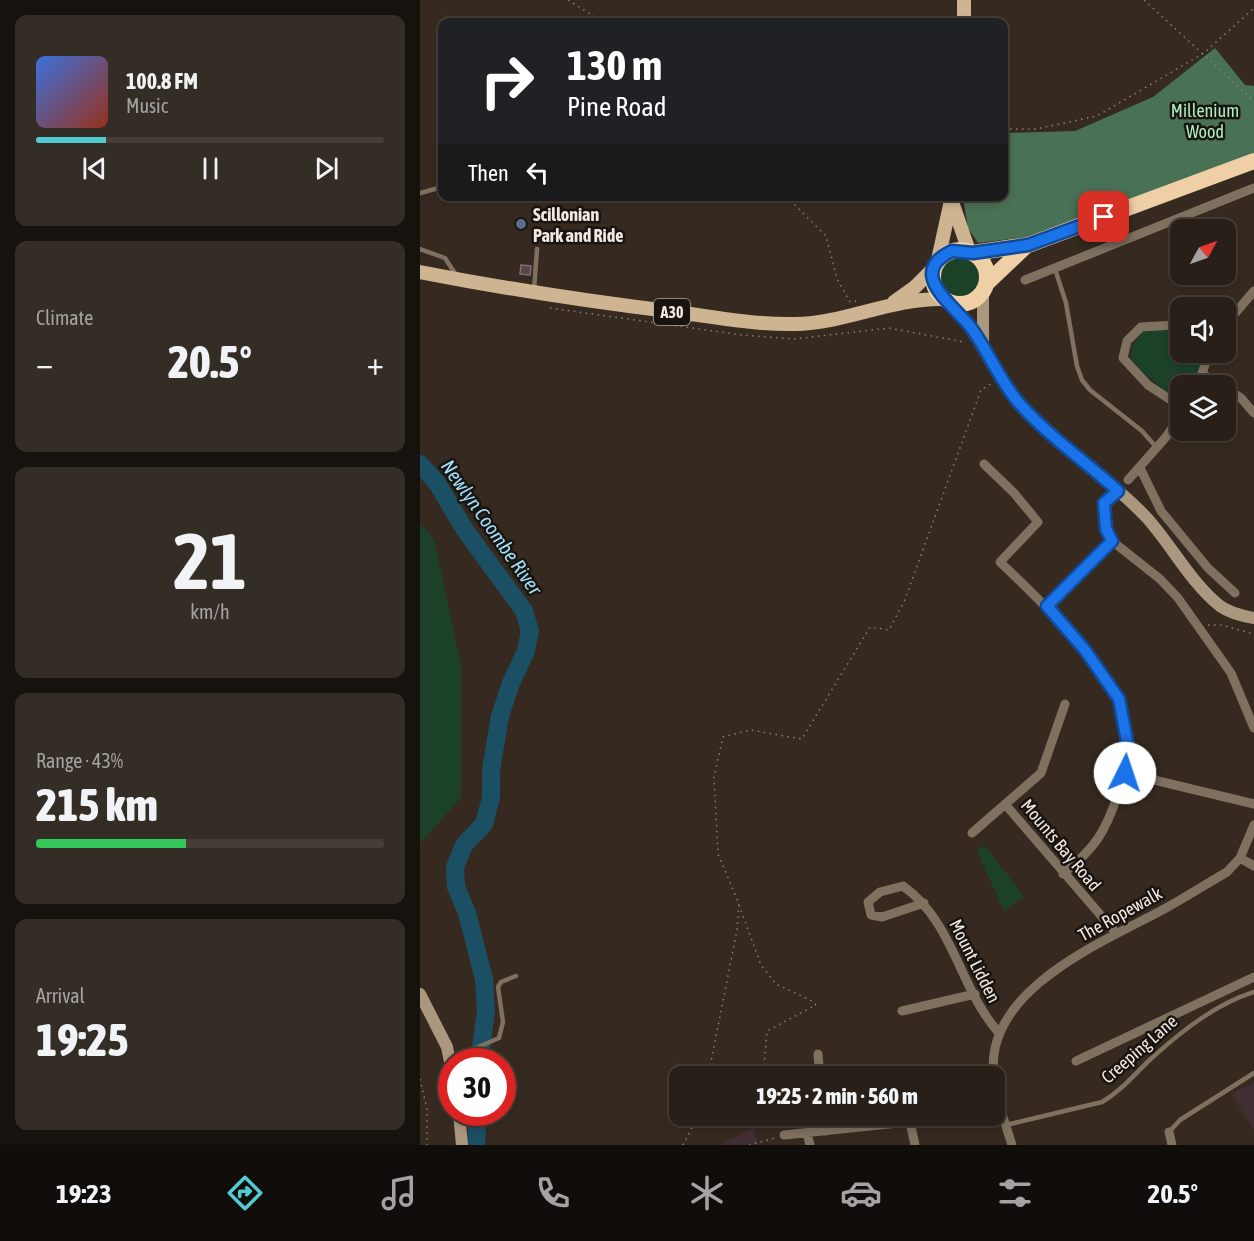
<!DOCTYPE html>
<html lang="en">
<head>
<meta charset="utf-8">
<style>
	:root { --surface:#282018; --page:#342d25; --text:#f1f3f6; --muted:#a5a3a2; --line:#443e37; --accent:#51ccd2 }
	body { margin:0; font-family:"Asap Condensed",sans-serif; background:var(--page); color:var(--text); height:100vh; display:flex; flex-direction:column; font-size:22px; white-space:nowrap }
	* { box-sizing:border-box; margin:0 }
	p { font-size:20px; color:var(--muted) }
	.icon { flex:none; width:33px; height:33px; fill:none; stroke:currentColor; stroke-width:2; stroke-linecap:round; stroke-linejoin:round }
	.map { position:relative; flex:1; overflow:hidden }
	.panel { display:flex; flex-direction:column; gap:15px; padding:15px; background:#16120d; width:420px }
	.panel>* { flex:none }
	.guide { position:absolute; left:18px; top:18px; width:570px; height:183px; border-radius:12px; box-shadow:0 3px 9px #0003,0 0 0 2px var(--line); background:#202124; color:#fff; overflow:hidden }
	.needle { width:39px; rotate:50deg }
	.buttons { position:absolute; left:750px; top:219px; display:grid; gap:12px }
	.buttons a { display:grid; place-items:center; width:66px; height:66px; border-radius:12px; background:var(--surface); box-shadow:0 3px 9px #0003,0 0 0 2px var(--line); font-size:30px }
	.speed { position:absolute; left:18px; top:1048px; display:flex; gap:12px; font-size:30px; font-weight:700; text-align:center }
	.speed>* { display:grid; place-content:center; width:78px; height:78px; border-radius:50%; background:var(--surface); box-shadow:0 3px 9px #0003,0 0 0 2px var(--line); line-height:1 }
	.speed .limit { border:9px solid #d22; background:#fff; color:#111 }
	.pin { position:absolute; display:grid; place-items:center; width:51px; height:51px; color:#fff; margin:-26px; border-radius:12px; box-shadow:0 3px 9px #0006 }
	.me { position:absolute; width:66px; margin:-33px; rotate:4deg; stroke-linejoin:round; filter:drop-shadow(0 0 4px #0008) }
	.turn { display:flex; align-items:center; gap:21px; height:126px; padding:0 30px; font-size:27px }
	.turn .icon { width:78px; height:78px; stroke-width:2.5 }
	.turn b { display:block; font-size:42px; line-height:51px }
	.then { display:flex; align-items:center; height:57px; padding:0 30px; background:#0003; gap:12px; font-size:22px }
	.big { font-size:45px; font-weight:800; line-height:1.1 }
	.panel .card { flex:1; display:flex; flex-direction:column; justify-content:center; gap:9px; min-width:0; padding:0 21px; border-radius:12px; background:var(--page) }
	.panel .dial { align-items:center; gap:0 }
	.dial b { font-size:78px; line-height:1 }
	.song { display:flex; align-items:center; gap:18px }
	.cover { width:72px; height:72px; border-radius:9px; background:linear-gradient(135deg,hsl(220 70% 55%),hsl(10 70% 35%)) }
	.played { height:6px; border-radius:3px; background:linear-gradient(90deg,var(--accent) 20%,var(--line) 20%) }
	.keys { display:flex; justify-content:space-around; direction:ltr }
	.heat { display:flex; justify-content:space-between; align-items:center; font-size:33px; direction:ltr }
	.charge { height:9px; border-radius:4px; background:linear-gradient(90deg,#34c759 43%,var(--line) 0) }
	.trip { position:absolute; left:249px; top:1066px; width:336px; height:60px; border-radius:12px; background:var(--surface); box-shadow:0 3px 9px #0003,0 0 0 2px var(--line); font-weight:800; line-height:60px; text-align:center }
	.tab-bar { display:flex; height:96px; justify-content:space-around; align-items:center; background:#100d0a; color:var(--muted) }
	.tab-bar .icon { width:42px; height:42px }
	.tab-bar .on { color:var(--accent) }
	.tab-bar b { font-size:27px; color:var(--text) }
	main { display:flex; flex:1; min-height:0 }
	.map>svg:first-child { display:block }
	.education { fill:#412e33 }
	.green { fill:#1b4129 }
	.forest { fill:#487155 }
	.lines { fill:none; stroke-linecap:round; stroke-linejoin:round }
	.river { stroke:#1a4f64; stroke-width:18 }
	.building { fill:#56444a; stroke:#7f6c71; stroke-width:1.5 }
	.path { stroke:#897f76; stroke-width:1.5; stroke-dasharray:1.5 4.5; stroke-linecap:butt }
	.lane { stroke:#7e7160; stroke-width:4.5 }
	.street { stroke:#7e7160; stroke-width:9 }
	.secondary { stroke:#ab977d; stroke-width:12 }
	.primary { stroke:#cfb492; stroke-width:14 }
	.highway { stroke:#efcfa6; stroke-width:16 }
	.route-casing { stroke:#114b97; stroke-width:15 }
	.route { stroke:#1a73e8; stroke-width:10 }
	.service-dot { fill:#5c6f8a; stroke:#19140f; stroke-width:2 }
	.labels { text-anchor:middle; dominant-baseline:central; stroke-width:5; stroke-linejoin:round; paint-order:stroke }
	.shield { fill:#19140f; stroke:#b0a8a3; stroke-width:1.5 }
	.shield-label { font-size:16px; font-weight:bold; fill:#f1e8e2 }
	.park-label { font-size:18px; fill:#aaefbf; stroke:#19140f }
	.poi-label { font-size:18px; font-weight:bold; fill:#f1e8e2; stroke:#19140f; text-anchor:start }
	.street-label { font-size:18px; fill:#f1e8e2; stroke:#19140f }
	.water-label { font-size:20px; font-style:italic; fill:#9edffb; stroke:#19140f }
</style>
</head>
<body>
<main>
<section class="panel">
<div class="card">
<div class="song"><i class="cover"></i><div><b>100.8 FM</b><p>Music</p></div></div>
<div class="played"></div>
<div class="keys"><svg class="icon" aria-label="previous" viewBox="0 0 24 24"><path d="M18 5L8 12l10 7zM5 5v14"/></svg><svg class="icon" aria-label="pause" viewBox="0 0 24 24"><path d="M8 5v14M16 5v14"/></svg><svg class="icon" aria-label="next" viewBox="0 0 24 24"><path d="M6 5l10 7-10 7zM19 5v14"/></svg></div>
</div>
<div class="card"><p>Climate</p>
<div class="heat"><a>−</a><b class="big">20.5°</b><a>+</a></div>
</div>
<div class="card dial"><b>21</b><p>km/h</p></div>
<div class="card"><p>Range · 43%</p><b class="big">215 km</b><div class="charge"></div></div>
<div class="card"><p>Arrival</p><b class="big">19:25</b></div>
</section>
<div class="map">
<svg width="834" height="1145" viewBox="0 0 834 1145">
	<rect width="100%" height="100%" fill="#362a20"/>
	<path class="education" d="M834,1083V1130L811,1094Z
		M334,1128L337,1145H302L306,1141Z"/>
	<path class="green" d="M520 278a21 21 0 1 1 42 0a21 21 0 1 1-42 0Z
		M760,328V352L786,353L770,385L760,386V401H758L722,372L711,358L712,346L722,332Z
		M0,523L14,540L41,665V798L0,843Z
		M564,845L604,896L584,911L557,851Z"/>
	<path class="forest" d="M795,48L825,85L834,86V155L606,237L558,243L548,228L543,197L584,196V133L655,131L733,97Z"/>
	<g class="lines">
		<path class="river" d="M0,464L17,483L45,530L104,611L110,631L106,651L91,683L80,716L71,770V798L64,824L44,845L35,867L36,887L47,913L64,979L66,1011L59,1062
			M56,1145L58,1113"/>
	</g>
	<path class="building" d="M101,265L111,266L110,275L100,274Z"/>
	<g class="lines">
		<path class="path" d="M148,0L183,22
			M724,0L834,101
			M584,129H616L677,116L784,53L834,8
			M366,196L406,236L417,279L430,302L437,301
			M130,308L322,335L374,339L469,328L544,342
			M788,625H802L830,633L834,630
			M319,905L341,965L356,984L392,1001L396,1005L347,1031L343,1077
			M288,1077L317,930L319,904L298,854L294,777L303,737L330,730L382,739L450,627L469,630L484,602L561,390L572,383
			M0,1079L7,1109V1145
			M354,1116L358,1126
			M263,1145L278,1116
			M329,1145L355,1138"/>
		<path class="lane" d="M0,193L22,187
			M0,249L25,258L36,275
			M635,269L646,303L657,366L662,380L670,390L722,431L737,448
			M114,290L117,249
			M44,1062L49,1051L79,1038L83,1022L78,987L81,982L96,976
			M586,1125L682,1102C703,1090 716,1072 734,1056C763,1030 796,1004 834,992
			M749,1132L760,1120L834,1073"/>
		<path class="street" d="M605,280L834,188
			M806,324L834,291
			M760,327L755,325L721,327L707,341L703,358L728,385L760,406
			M783,374L801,386
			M777,386L790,352
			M806,388L821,398L834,413
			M564,464L594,493L618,522L580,562C617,597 652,632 681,673C687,682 696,691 699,700C710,731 709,763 698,794C685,833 675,848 643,874
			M720,468L741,511L788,568L815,593
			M708,480L746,437L760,416
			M698,491L684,503L685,529L692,541L740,579L758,598L811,673L834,728
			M627,606L692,541
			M705,773L834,804
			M585,804L696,933
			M552,833L621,773L645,704
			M820,858L834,866
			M504,903L462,917L451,915L448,902L460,892L483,886C534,922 539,988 579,1033
			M482,1011L555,994
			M398,1054L400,1077
			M656,1061L834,977
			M574,1077C563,995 671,947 731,916C757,903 781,887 807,872L820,858L834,825
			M574,1079L577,1098L592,1145
			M405,1116L406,1131
			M490,1122L495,1145
			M749,1132L752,1145
			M387,1133L390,1145
			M364,1135L545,1116"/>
		<path class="secondary" d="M563,293V344
			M528,302C560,333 570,369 598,402C636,445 688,476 727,518C752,546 771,583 800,606C810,613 822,616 834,618
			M0,994L27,1047L32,1071
			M39,1113L42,1145"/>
		<path class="primary" d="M544,0V22
			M532,202L549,251
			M518,260L532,196
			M0,272C82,288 165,301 248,311C290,316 333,325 375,324C426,323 472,298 523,299
			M474,302L495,287L514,268"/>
		<path class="highway" d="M513 277a27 27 0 1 1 54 0a27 27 0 1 1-54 0Z
			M553,253L608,245L834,161
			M567,283L607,245"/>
	</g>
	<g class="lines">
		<g class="route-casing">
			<path id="route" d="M684,217L608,245L553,253L532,251C484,274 536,306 552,329C569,353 579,379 598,402C627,435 665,461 698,491L684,503L686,529L692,541L627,606L665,650L699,699L708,746L705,773"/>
		</g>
		<use href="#route" class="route"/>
	</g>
	<circle class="service-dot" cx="101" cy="224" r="6"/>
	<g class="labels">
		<rect class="shield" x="234" y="299" width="36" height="26" rx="4.5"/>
		<g class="shield-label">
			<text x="252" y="312">A30</text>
		</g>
		<g class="park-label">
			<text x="785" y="110">Millenium<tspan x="785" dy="21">Wood</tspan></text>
		</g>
		<g class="poi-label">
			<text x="113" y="214">Scillonian<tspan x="113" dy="21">Park and Ride</tspan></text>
		</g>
		<g class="street-label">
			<text transform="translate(641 845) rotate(50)">Mounts Bay Road</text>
			<text transform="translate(700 914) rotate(-29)">The Ropewalk</text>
			<text transform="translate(555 961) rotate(63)">Mount Lidden</text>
			<text transform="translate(719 1049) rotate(-41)">Creeping Lane</text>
		</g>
		<g class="water-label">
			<text transform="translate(72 527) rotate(55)">Newlyn Coombe River</text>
		</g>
	</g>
</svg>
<div class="buttons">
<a><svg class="needle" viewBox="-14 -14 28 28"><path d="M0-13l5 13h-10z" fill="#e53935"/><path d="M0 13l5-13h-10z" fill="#a5a3a2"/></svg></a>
<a><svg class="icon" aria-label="sound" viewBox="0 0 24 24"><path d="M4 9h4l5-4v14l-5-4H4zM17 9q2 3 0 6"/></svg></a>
<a><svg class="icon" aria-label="layers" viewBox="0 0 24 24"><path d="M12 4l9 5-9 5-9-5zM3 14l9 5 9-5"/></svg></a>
</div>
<div class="speed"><div class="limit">30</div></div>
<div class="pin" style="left:684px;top:217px;background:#d93025"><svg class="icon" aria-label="arrive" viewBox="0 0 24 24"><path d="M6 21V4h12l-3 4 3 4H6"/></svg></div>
<svg class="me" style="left:705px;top:773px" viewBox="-20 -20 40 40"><circle r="19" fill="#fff"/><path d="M0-13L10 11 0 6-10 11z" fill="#1a73e8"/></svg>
<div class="trip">19:25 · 2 min · 560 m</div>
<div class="guide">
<div class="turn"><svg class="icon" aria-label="right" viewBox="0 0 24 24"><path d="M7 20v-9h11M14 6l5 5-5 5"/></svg><div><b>130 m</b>Pine Road</div></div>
<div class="then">Then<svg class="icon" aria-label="left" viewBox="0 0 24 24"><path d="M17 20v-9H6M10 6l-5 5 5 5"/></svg></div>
</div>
</div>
</main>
<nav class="tab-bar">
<b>19:23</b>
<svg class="icon on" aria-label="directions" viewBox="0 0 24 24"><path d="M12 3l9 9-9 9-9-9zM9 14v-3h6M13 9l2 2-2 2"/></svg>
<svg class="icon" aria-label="music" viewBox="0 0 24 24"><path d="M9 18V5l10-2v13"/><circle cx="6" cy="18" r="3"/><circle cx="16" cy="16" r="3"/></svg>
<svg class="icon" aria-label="phone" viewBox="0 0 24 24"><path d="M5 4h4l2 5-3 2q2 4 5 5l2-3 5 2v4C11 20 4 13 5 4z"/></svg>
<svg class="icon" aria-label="climate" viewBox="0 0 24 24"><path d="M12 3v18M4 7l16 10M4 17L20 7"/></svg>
<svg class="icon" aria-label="car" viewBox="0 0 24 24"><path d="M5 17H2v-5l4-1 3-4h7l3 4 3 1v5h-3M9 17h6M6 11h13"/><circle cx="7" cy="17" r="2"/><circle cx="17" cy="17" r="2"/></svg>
<svg class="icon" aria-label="filters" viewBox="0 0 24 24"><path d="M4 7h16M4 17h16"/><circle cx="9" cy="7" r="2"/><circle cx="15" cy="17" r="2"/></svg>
<b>20.5°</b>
</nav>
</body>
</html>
